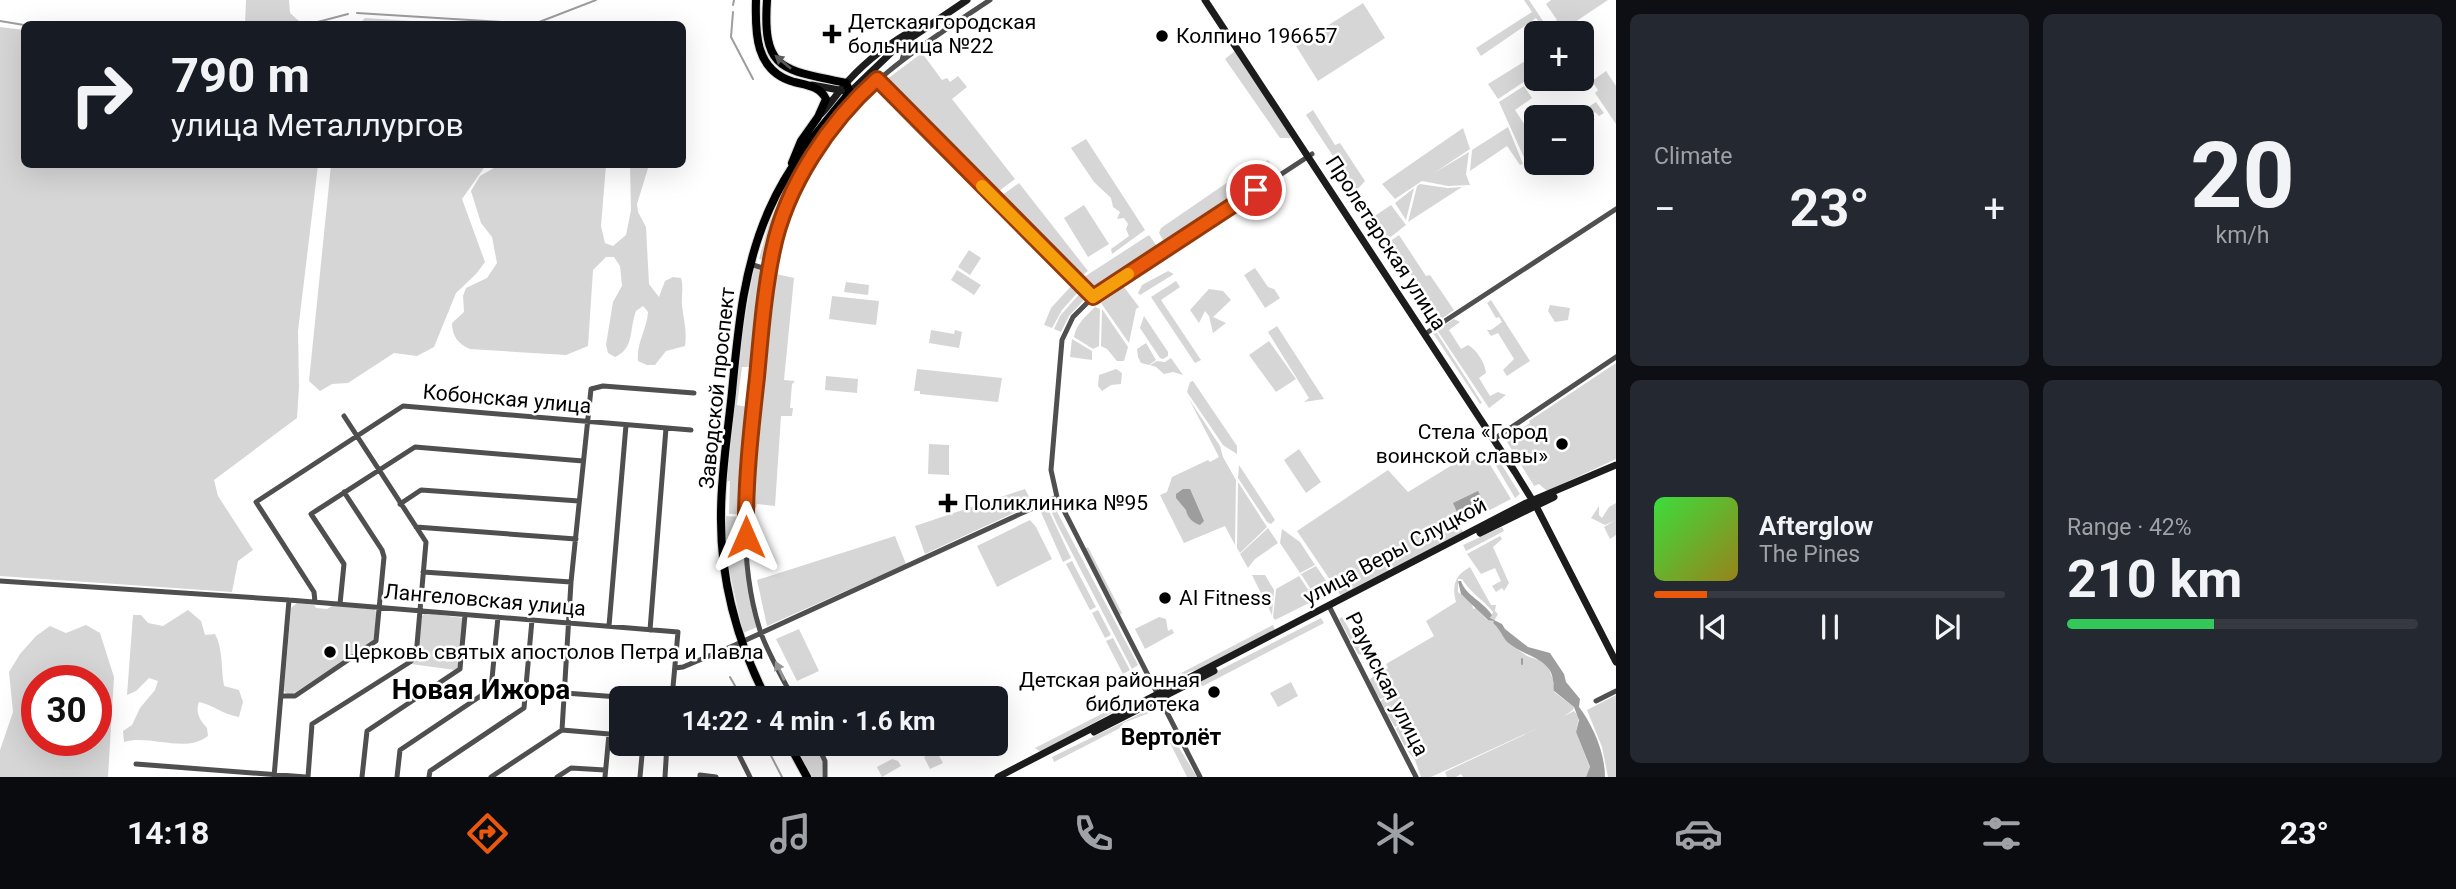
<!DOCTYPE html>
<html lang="en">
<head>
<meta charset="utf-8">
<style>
	:root { --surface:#171b24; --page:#242831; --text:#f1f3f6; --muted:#9ea1a6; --line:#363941; --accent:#ea580c }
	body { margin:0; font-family:Roboto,sans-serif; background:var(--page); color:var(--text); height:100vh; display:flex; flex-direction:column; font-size:26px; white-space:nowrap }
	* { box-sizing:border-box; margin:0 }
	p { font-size:23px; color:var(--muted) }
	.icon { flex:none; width:38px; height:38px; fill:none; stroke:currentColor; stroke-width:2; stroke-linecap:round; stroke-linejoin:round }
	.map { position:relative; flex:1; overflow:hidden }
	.drawer { display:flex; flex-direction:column; gap:14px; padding:14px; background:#0d0f14; width:840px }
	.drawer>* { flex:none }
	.top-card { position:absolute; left:21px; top:21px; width:665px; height:147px; border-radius:10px; box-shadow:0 7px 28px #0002; background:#171b24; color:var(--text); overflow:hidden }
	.fabs { position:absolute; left:1524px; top:21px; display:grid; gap:14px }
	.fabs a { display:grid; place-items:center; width:70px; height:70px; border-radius:10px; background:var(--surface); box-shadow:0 7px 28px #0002; font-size:35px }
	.speed { position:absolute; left:21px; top:665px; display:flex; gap:14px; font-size:35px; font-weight:700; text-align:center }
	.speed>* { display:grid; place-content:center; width:91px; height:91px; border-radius:50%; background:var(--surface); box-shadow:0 7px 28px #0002; line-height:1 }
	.speed .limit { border:10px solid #d22; background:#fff; color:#111 }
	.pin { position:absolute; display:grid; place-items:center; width:60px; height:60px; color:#fff; margin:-30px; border:4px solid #fff; border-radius:50%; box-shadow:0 2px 7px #0007 }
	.me { position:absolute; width:77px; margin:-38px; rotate:0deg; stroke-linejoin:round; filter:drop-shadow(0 0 5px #0008) }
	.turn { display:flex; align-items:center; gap:24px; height:147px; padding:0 35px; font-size:32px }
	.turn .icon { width:91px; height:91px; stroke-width:2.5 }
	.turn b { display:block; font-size:49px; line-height:60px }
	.big { font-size:52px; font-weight:700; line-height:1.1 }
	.drawer .tile { flex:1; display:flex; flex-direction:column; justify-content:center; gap:10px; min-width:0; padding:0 24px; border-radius:10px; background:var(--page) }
	.drawer .dial { align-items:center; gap:0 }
	.dial b { font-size:91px; line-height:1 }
	.song { display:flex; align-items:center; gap:21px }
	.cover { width:84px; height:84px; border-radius:10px; background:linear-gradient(135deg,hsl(120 70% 55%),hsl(50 70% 35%)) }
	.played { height:7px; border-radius:4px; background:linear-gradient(90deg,var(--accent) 15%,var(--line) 15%) }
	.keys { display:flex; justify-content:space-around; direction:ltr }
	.heat { display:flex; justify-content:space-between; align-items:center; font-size:38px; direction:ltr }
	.charge { height:10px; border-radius:5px; background:linear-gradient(90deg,#34c759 42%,var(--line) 0) }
	.drawer .tiles { flex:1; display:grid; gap:14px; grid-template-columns:repeat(2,1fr) }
	.trip { position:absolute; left:609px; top:686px; width:399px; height:70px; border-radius:10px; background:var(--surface); box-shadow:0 7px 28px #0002; font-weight:700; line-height:70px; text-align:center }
	.dock { display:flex; height:112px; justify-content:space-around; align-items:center; background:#090b0e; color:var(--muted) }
	.dock .icon { width:49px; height:49px }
	.dock .active { color:var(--accent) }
	.dock b { font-size:32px; color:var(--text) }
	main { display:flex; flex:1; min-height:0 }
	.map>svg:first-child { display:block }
	.green { fill:#d6d6d6; fill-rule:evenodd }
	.water { fill:#9d9d9d }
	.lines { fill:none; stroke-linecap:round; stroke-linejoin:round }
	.stream { stroke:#9d9d9d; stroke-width:2 }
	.primary-casing { stroke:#dbdbdb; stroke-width:10 }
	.street { stroke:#4f4f4f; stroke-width:5 }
	.secondary { stroke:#1c1c1c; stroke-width:7 }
	.primary { stroke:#000; stroke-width:8 }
	.oneway { fill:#595959 }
	.oneway2 { fill:#959595 }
	.route-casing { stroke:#983908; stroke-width:18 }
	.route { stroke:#ea580c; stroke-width:12 }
	.slow { stroke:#f59e0b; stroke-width:12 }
	.poi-dot { fill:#000; stroke:#fff; stroke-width:2.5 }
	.labels { text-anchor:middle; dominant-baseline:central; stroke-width:5; stroke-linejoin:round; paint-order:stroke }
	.poi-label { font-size:21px; fill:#000; stroke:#fff; text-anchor:start }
	.street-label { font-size:21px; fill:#000; stroke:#fff }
	.neighbourhood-label { font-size:23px; font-weight:bold; fill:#000; stroke:#fff }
	.district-label { font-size:28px; font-weight:bold; fill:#000; stroke:#fff }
</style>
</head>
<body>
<main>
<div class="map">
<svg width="1616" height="777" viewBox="0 0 1616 777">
	<rect width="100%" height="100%" fill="#fff"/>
	<path class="green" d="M246,0H289L290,13L300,22L245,24Z
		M1524,0H1529L1551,33H1547L1536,18L1481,56L1476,48L1532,12Z
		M1551,0H1608L1560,32L1555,22L1557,20L1546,4Z
		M1363,3L1385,38L1318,81L1296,46Z
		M365,18L459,24H359Z
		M0,27L24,30V164L318,165L298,331L299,387L297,418L214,480L218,496L253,550L238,561L232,592L0,576Z
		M1235,51L1291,136L1290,138H1280L1225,59Z
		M922,53L942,80L947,78L950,82L958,76L967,87L952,99L1015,179L995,194L883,82Z
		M1530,58H1536V74L1498,99L1488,84Z
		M1606,71L1616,86V124L1595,93L1598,90L1592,81Z
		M1524,86L1532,98L1515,110L1536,142V153L1526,162L1499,102Z
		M1596,102L1604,113L1599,116L1595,112L1591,115L1595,120L1582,128V117H1573Z
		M1313,110L1335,145L1340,143L1365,181L1356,191L1306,115Z
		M1508,127L1523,164L1520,165L1507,146L1470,171L1472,150Z
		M1463,128L1470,149L1434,173L1469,152L1466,174L1470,185L1448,186L1422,181L1395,199L1382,184Z
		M1086,139L1145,230L1112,254L1111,249L1129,236L1126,229L1128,224L1124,218L1117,219L1120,212L1113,207L1111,198L1094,182L1071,148Z
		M821,141L796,185L769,262L759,259L769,223L787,184L814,142Z
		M1268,160L1271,164L1252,177L1261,174L1262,177L1246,189L1241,191L1240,194L1212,212H1208L1206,215L1170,239L1163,240L1159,233L1161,228L1228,182L1246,175Z
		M331,165H486L462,199L485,262L476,274L456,293L434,347L417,356L394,353L348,383L332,384L320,391L309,381Z
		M499,165H606L601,226L605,243L613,246L626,235L631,210L630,165H649L637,204L638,212L646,227L649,284L659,297L665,281L673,277L681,278C684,288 681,296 682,306C684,321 687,331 685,346L666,351L655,365H647L638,361C636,344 647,329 648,312L643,306L636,311C629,329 635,348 615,357L608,353L606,345L613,302L622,286L620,266L614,257H606L593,270L588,346L566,355L470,349C458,344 452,336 452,323L464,312L463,296L466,288L487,278L497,263L492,237L481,223L471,191L480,176Z
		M1019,183L1088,271L1079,278L998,198Z
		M1420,184L1447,188L1462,187L1408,222L1417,186Z
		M1414,188L1406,220L1395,203Z
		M1084,205L1109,244L1088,257L1064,218Z
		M1391,205L1406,225L1388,239L1373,217Z
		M1149,235L1159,249L1097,290L1088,288L1081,279Z
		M1399,235L1426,276L1430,275L1454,310L1441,319L1389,242Z
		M969,250L981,258L970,275L958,267Z
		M754,268L767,272L756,367H742L737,405L752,408L743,514H729L730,481H727L741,339Z
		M1255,268L1268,287L1274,289L1280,298L1265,308L1244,275Z
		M957,270L981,285L974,295L951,280Z
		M1168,271L1174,274L1140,295L1138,293L1142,285Z
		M776,274L794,278L784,380L795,381L792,384L790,408H793L792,416H781L775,506L757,504L756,508H752Z
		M1176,281L1180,287L1161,300L1201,360L1195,363L1151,297Z
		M846,282L869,285L868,295L844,292Z
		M1073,284L1079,291L1062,310L1052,328L1044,325L1051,308Z
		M1124,287L1139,307L1136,309L1129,343L1101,303Z
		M1209,289L1223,291L1231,300L1213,317L1226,323L1213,333L1209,316L1205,311L1199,323L1190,310Z
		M1081,292L1083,301L1069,316L1061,332L1054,329L1060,316Z
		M832,296L879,301L876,325L829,319Z
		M1491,300L1530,361L1507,376L1503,370L1514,359L1498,333L1491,336L1487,330H1491L1502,322L1499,317L1496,318L1487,303Z
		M1550,305L1570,308L1568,320L1555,322L1548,311Z
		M1095,307L1100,309L1099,346L1093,349L1074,337C1076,324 1086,316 1095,307Z
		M1102,309L1128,347L1124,361H1117L1107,349L1101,346Z
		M1144,316L1168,352V356L1163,359L1160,358L1140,328Z
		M1454,319L1460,322L1449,330L1461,349L1468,345C1477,350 1485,363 1486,373L1479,378L1490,396L1498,392L1506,395L1489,408L1437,330Z
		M1277,326L1324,399L1304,402L1309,398L1268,332Z
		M931,330L954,334L955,330L962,332L959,348L929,343Z
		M1435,330L1482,403L1480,404L1433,333Z
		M1072,339L1092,351V360L1070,357Z
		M1269,341L1296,379L1276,392L1249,355Z
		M1146,343L1156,360L1149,365L1141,363L1138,357L1137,349Z
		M1171,358L1183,375L1173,372L1164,374L1156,367L1150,365L1157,361L1165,362Z
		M1616,363V459L1547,491L1539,484L1534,486L1507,442L1508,438L1530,423L1529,421Z
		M917,369L1002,378L998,402L920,394V391H914Z
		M1116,369L1122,373L1121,384L1111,385L1102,391L1098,386L1099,375Z
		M826,376L858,379L857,393L825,390Z
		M1193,381L1237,446V454L1223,445L1187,392L1190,382Z
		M1189,399L1220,446L1223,457L1236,480L1235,545L1225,526L1184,543L1160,495L1167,492L1172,477L1208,460L1210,462L1219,457Z
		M929,444L949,445V475L928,474Z
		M1299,449L1321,482L1306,493L1284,460Z
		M1491,449L1493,451L1520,494L1515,498L1492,459Z
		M1483,453L1511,499L1459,526L1463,532L1341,596L1297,531L1388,470L1408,492L1462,459L1469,463Z
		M1239,465L1275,520L1271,524L1267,522L1238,478Z
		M1238,482L1267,527L1240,553L1237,548Z
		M1025,489L1033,504L925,554L915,526Z
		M1616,503V535L1610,539L1604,527L1614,521L1605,525L1591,518L1599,506V515L1602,518L1609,507Z
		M1053,504L1138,665L1132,669L1057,524L1049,506Z
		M1047,507L1071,558L1063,562L1040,510Z
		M725,516L743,517L757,627L743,633L728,564Z
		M1030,520L1036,527L1052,559L997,587L977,546Z
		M1502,527L1504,531L1466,551L1463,545Z
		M1268,528L1278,543L1255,559L1248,568L1240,554Z
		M1282,529L1300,542L1315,565L1300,573L1280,543Z
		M895,536L906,564L767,626L757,580Z
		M1500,536L1502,539L1493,547L1509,583L1504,591L1502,588L1496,592L1492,586L1501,581L1495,568L1481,574L1467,554Z
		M1088,547L1122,613L1120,615L1085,549Z
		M1072,561L1096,607L1090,610L1066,564Z
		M1316,566L1333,591L1317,599L1301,574Z
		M1470,567L1491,605H1496L1495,611L1498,614L1493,623L1502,631L1508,643L1527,656L1544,662L1548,667L1553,679L1554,692L1574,707L1573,710L1564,716L1574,711L1579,717L1576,732L1590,768L1586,777H1463L1461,774L1456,777H1447L1445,772L1547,724L1431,777H1421L1415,760L1407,750L1413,752L1405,747L1396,729L1399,725L1395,727L1380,702L1385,697L1380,699L1372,689L1370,679L1388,668L1386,664L1434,636L1426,621L1456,602C1452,586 1454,576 1470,567ZM1458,579H1462C1470,592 1483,600 1493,612L1490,619L1487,620L1476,608L1473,609L1472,603L1458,592Z
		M1252,575H1265L1274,590L1272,615Z
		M1299,576L1315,600L1275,620L1273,617L1276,589Z
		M297,603L314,605L316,608L327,609L332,606L374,609L377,613L374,640L293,694H287L284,691L291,608Z
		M188,610L201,621L205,635L215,634C223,648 221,669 224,686L239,690L243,702L239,717C221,714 214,705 199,702C195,713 200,720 207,728L208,736C185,754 150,734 124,742L123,731L132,725L140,708L155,690L158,681L149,678L136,691L127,695L133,615H141L148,623L163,626Z
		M1098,610L1111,635L1105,638L1092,613Z
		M425,613L463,618L458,668L455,670L411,664L416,660L422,616Z
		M1159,617L1166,619L1168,631L1172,629L1174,633L1145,649L1135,629Z
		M1342,617L1364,654L1362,655L1358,654L1339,619Z
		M1321,618L1324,623L1203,686L1198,684L1208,676Z
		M86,625L100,633L114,677L108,777H0V750L13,712L9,672L20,654L36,636L50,626L66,633ZM37,681H96V740H37Z
		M1273,625L1275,630L1203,668L1189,672L1165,685L1164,682Z
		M799,629L819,671L797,681L776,639Z
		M1113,638L1130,670L1123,674L1106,641Z
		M1291,682L1298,696L1278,707L1270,693Z
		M1616,695V777H1608L1602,747L1587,710Z
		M1121,704L1124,706L1041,752L1035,748Z
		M1152,708V712L1123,723L1122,727L1054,762L1052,757Z
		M1175,741L1197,777H1187L1170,743Z
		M795,744H814L823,761L822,777H811Z
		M936,750L943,763L930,769L924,757Z
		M892,759L898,761L901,766L882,777L877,767Z"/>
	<path class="water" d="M1183,489H1190L1204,521L1200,525C1193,523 1187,517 1186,510L1176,498V494Z
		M1478,491L1483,501L1458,514L1453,503Z
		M1458,581H1461C1466,596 1483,601 1492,615L1490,618L1502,624L1505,629L1528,647L1550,653L1564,674L1566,682L1580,699L1579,707C1592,724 1605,752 1605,777H1586L1590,767L1576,732L1579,720L1574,707L1554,691C1553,688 1554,684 1553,680C1551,659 1525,656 1511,645C1502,639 1503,632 1493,623L1494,621L1488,620L1461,594Z"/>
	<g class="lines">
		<path class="stream" d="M733,5L734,0
			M733,12L731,37L753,79
			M357,13L534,24L596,0
			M0,21L24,25
			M310,24L348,14
			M1522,664V659
			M730,677L742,698
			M765,744L782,777"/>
		<g class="primary-casing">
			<path id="primary" d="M756,0C755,33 755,71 794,82C806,85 820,86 826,99L818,117L801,141L792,163
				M766,698C737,641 720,579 721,514C721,473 728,432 732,392C738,330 743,268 769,210C788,166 819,129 850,92L846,83C784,69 762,73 767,0
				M789,744L807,777"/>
		</g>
		<path class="street" d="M902,60L908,40
			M877,79L1093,297
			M750,264L769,270
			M1428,332L1616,209
			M1494,439L1616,357
			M400,504L421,490L579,501
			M416,527L576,539
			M423,572L571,582
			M0,581L289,600L678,632L672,698
			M315,602L314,592L256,502L403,406L691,430
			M340,604L344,564L311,514L415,447L583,461
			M1329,606L1416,777
			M609,626L626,425
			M650,630L666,428
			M675,668L683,667L735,645L1057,497
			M565,693L632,698
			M281,696H295L376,641L384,557L382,550L344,492
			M793,698C783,679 764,646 759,627C734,545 749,457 757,374C761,329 763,282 776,238C784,208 799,179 816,152C858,84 925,43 990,0
			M1596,701L1616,691
			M562,730L621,735
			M722,744L734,745L750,777
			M817,744L825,761V777
			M136,764L306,777
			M274,777L289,600
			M308,777L312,724L410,662L416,656L426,542L344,416
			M362,777L367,731L460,669L465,615
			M397,777L400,750L491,689L498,617
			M429,777L430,771L524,708L532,620
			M491,777L562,730L571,582L591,389L603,386L694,393
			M557,777L571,768L605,770
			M605,777L609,734
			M640,777L643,744
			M665,777L667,744
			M700,777V775L716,777
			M1200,777L1057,497L1051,470L1062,340L1073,317L1093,297L1312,154"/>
		<path class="secondary" d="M1205,0L1515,472L1536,506L1616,662
			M812,85L850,92L896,48L967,0
			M821,114C831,103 839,91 849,80C869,58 891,42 918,27
			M1480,533L1554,497
			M1094,732L1214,671
			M998,777L1524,504L1616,465"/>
		<use href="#primary" class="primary"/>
	</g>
	<defs><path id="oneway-solid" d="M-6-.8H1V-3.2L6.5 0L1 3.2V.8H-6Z" transform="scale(1.75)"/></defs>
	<use class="oneway" href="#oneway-solid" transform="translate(783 62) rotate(-140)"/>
	<use class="oneway2" href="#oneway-solid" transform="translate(780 671) rotate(-115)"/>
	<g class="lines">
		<g class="route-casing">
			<path id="route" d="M746,537C745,483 751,430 757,377C761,335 764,292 773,250C786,186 829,122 877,79L1093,297L1256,190"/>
		</g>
		<use href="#route" class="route"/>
		<path class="slow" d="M982,186L1093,297L1128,274"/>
	</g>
	<g class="poi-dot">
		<path d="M828.5 23.5h7v7h7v7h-7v7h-7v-7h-7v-7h7z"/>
		<circle cx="1162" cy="36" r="7"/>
		<circle cx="1562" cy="444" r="7"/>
		<path d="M944.5 492.5h7v7h7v7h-7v7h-7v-7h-7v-7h7z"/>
		<circle cx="1165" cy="598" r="7"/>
		<circle cx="330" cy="652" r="7"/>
		<circle cx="1214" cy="692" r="7"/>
	</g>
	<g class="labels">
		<g class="poi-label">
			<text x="848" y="22">Детская городская<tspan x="848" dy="24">больница №22</tspan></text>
			<text x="1176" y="36">Колпино 196657</text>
			<text x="1548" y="432" text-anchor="end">Стела «Город<tspan x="1548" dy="24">воинской славы»</tspan></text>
			<text x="964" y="503">Поликлиника №95</text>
			<text x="1179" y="598">AI Fitness</text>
			<text x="344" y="652">Церковь святых апостолов Петра и Павла</text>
			<text x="1200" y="680" text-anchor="end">Детская районная<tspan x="1200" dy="24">библиотека</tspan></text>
		</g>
		<g class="street-label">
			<text transform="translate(1386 243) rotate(57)">Пролетарская улица</text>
			<text transform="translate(717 388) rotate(-84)">Заводской проспект</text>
			<text transform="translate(507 399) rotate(5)">Кобонская улица</text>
			<text transform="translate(1395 551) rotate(-28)">улица Веры Слуцкой</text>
			<text transform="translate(485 600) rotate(5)">Лангеловская улица</text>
			<text transform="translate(1387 684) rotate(63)">Раумская улица</text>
		</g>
		<g class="neighbourhood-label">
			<text x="1171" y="737">Вертолёт</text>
		</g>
		<g class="district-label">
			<text x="481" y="689">Новая Ижора</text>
		</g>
	</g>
</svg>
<div class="fabs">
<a>+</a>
<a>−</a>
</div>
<div class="speed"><div class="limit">30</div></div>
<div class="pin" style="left:1256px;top:190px;background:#d93025"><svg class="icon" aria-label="arrive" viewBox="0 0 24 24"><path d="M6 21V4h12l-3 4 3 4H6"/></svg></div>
<svg class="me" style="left:746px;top:537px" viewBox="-20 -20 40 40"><path d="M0-17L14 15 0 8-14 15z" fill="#ea580c" stroke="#fff" stroke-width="4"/></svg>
<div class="trip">14:22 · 4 min · 1.6 km</div>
<div class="top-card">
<div class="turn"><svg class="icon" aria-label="right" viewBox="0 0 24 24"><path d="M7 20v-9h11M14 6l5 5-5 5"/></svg><div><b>790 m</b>улица Металлургов</div></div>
</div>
</div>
<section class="drawer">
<div class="tiles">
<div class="tile"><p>Climate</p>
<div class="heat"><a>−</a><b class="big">23°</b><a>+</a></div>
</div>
<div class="tile dial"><b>20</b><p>km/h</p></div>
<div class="tile">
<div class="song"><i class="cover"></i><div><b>Afterglow</b><p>The Pines</p></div></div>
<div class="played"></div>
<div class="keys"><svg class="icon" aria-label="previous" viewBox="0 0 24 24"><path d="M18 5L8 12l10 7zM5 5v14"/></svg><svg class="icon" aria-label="pause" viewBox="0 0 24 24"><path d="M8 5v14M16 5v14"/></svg><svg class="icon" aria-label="next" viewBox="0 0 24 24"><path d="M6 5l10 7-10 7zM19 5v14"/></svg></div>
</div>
<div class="tile"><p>Range · 42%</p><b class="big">210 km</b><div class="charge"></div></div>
</div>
</section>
</main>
<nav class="dock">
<b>14:18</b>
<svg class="icon active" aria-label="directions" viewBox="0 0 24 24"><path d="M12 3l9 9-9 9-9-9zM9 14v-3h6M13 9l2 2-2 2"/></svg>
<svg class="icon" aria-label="music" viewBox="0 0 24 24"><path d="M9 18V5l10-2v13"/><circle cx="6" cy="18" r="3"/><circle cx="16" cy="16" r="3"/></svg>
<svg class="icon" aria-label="phone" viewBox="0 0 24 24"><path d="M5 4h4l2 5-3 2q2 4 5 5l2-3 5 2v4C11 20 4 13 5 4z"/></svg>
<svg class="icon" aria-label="climate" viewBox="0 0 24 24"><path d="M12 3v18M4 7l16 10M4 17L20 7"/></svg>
<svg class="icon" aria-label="car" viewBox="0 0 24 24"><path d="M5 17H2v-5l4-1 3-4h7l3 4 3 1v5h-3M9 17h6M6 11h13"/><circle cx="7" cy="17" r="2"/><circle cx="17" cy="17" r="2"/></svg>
<svg class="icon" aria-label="filters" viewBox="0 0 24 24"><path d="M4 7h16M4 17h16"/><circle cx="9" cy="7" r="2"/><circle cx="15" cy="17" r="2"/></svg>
<b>23°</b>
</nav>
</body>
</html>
